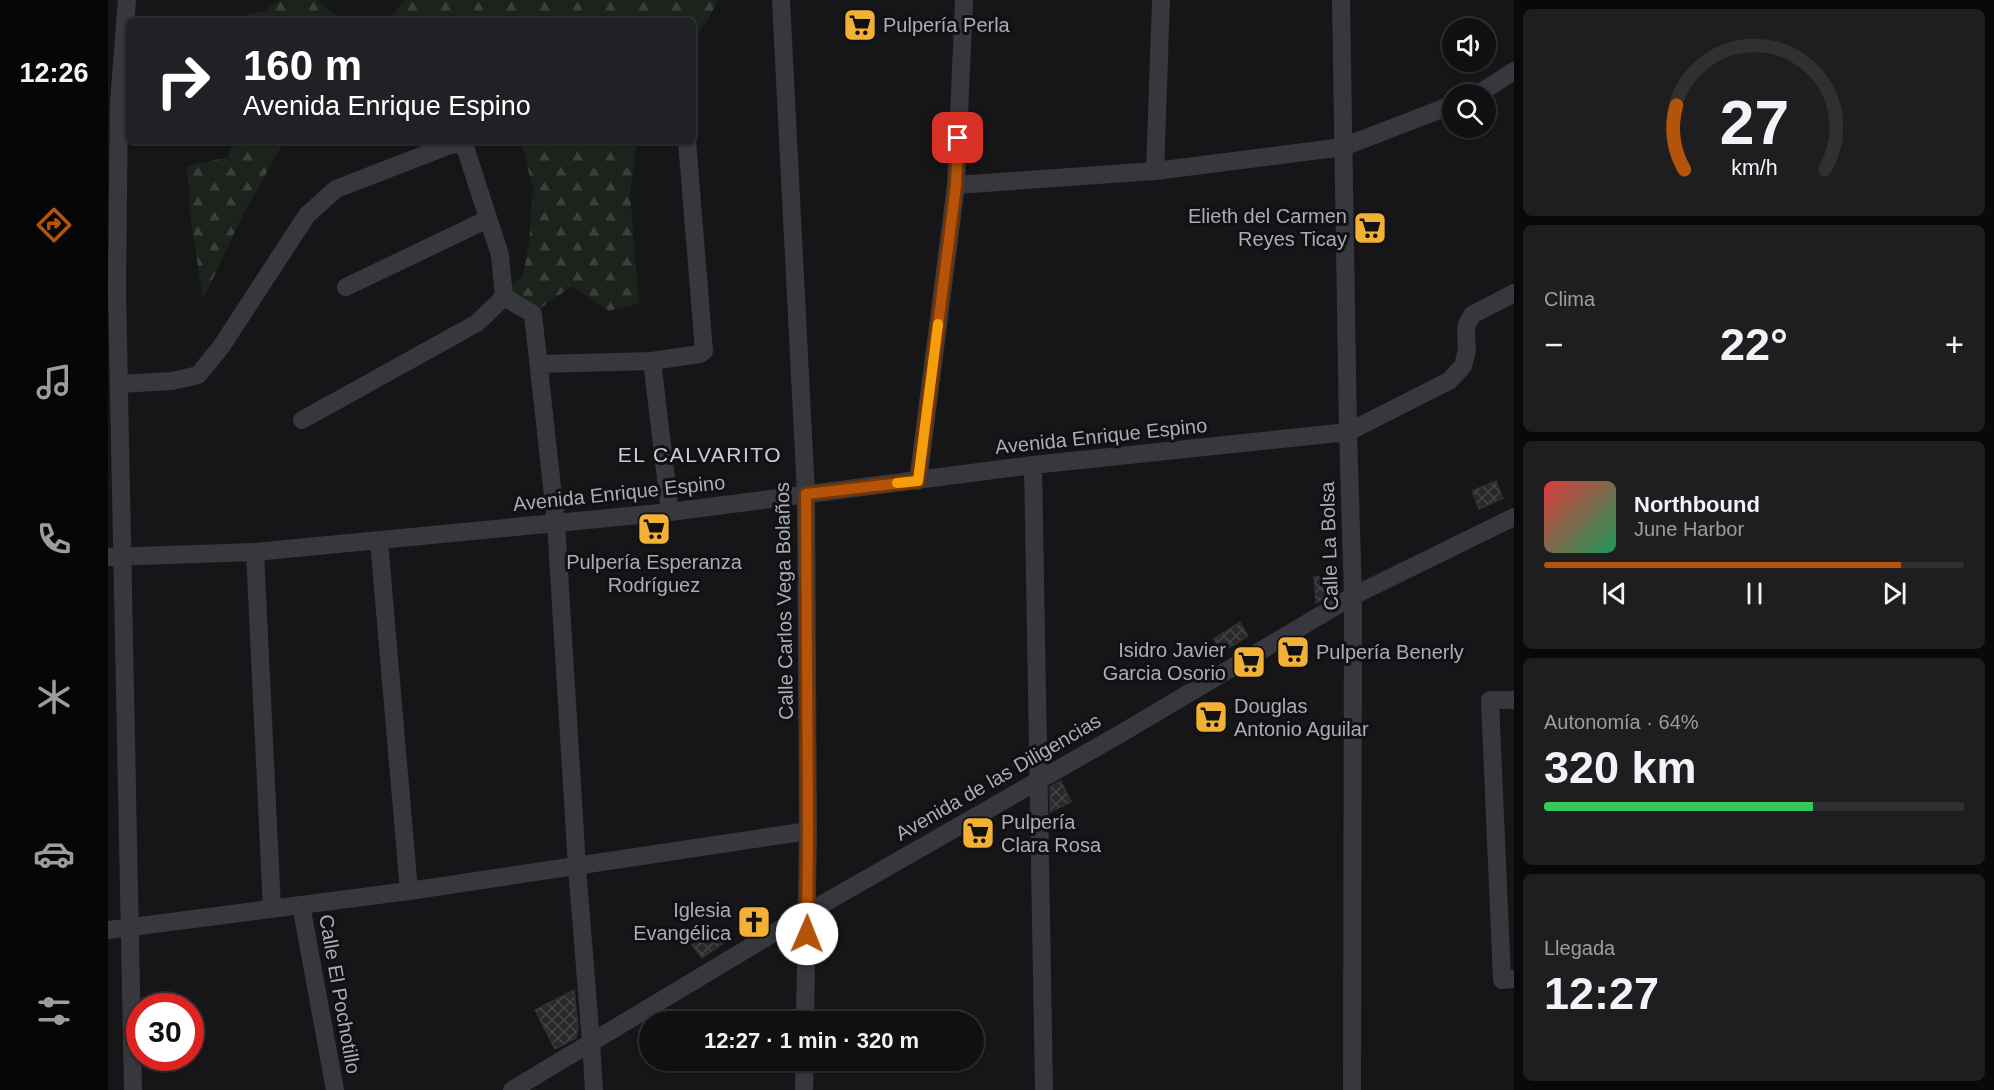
<!DOCTYPE html>
<html lang="es">
<head>
<meta charset="utf-8">
<style>
	:root { --surface:#101012; --page:#1e1e20; --text:#f1f3f6; --muted:#9c9d9f; --line:#303032; --accent:#b45309 }
	body { margin:0; font-family:Arial,sans-serif; background:var(--page); color:var(--text); height:100vh; display:flex; flex-direction:column; font-size:22px; white-space:nowrap }
	* { box-sizing:border-box; margin:0 }
	p { font-size:20px; color:var(--muted) }
	.icon { flex:none; width:33px; height:33px; fill:none; stroke:currentColor; stroke-width:2; stroke-linecap:round; stroke-linejoin:round }
	.map { position:relative; flex:1; overflow:hidden }
	.panel { display:flex; flex-direction:column; gap:9px; padding:9px; background:#09090a; width:480px }
	.panel>* { flex:none }
	.top-card { position:absolute; left:18px; top:18px; width:570px; height:126px; border-radius:9px; box-shadow:0 2px 4px #0004,0 0 0 2px var(--line); background:#202124; color:#fff; overflow:hidden }
	.buttons { position:absolute; left:1334px; top:18px; display:grid; gap:12px }
	.buttons a { display:grid; place-items:center; width:54px; height:54px; border-radius:50%; background:var(--surface); box-shadow:0 2px 4px #0004,0 0 0 2px var(--line); font-size:30px }
	.speed { position:absolute; left:18px; top:993px; display:flex; gap:12px; font-size:30px; font-weight:700; text-align:center }
	.speed>* { display:grid; place-content:center; width:78px; height:78px; border-radius:50%; background:var(--surface); box-shadow:0 2px 4px #0004,0 0 0 2px var(--line); line-height:1 }
	.speed .limit { border:9px solid #d22; background:#fff; color:#111 }
	.pin { position:absolute; display:grid; place-items:center; width:51px; height:51px; color:#fff; margin:-26px; border-radius:12px; box-shadow:0 3px 9px #0006 }
	.me { position:absolute; width:66px; margin:-33px; rotate:1deg; stroke-linejoin:round; filter:drop-shadow(0 0 4px #0008) }
	.turn { display:flex; align-items:center; gap:21px; height:126px; padding:0 18px; font-size:27px }
	.turn .icon { width:78px; height:78px; stroke-width:2.5 }
	.turn b { display:block; font-size:42px; line-height:51px }
	.big { font-size:45px; font-weight:700; line-height:1.1 }
	.panel .tile { flex:1; display:flex; flex-direction:column; justify-content:center; gap:9px; min-width:0; padding:0 21px; border-radius:9px; background:var(--page) }
	.panel .dial { align-items:center; gap:0 }
	.dial svg { height:156px; overflow:visible; fill:none; stroke:var(--line); stroke-width:7; stroke-linecap:round; text-anchor:middle }
	.dial text { fill:var(--text); stroke:none }
	.song { display:flex; align-items:center; gap:18px }
	.cover { width:72px; height:72px; border-radius:9px; background:linear-gradient(135deg,hsl(0 70% 55%),hsl(150 70% 35%)) }
	.played { height:6px; border-radius:3px; background:linear-gradient(90deg,var(--accent) 85%,var(--line) 85%) }
	.keys { display:flex; justify-content:space-around; direction:ltr }
	.heat { display:flex; justify-content:space-between; align-items:center; font-size:33px; direction:ltr }
	.charge { height:9px; border-radius:4px; background:linear-gradient(90deg,#34c759 64%,var(--line) 0) }
	.trip { position:absolute; left:531px; top:1011px; width:345px; height:60px; border-radius:30px; background:var(--surface); box-shadow:0 2px 4px #0004,0 0 0 2px var(--line); font-weight:700; line-height:60px; text-align:center }
	main { display:flex; flex:1; min-height:0 }
	.tabs { display:flex; flex-direction:column; width:108px; justify-content:space-around; align-items:center; background:#060607; color:var(--muted) }
	.tabs .icon { width:42px; height:42px }
	.tabs .selected { color:var(--accent) }
	.tabs b { font-size:27px; color:var(--text) }
	.map>svg:first-child { display:block }
	.forest { fill:url(#forest-firs) }
	.building { fill:url(#building-cross-hatch); stroke:#303034; stroke-width:1.5 }
	.lines { fill:none; stroke-linecap:round; stroke-linejoin:round }
	.minor { stroke:#37383d; stroke-width:18 }
	.route-casing { stroke:#753606; stroke-width:15 }
	.route { stroke:#b45309; stroke-width:10 }
	.slow { stroke:#f59e0b; stroke-width:10 }
	.labels { text-anchor:middle; dominant-baseline:central; stroke-width:6; stroke-linejoin:round; paint-order:stroke }
	.poi-label { font-size:20px; fill:#a8adb8; stroke:#111113; text-anchor:start }
	.street-label { font-size:20px; fill:#a8adb8; stroke:#111113 }
	.neighbourhood-label { font-size:21px; letter-spacing:1.5px; fill:#c9ccd4; stroke:#111113 }
</style>
</head>
<body>
<main>
<nav class="tabs">
<b>12:26</b>
<svg class="icon selected" aria-label="directions" viewBox="0 0 24 24"><path d="M12 3l9 9-9 9-9-9zM9 14v-3h6M13 9l2 2-2 2"/></svg>
<svg class="icon" aria-label="music" viewBox="0 0 24 24"><path d="M9 18V5l10-2v13"/><circle cx="6" cy="18" r="3"/><circle cx="16" cy="16" r="3"/></svg>
<svg class="icon" aria-label="phone" viewBox="0 0 24 24"><path d="M5 4h4l2 5-3 2q2 4 5 5l2-3 5 2v4C11 20 4 13 5 4z"/></svg>
<svg class="icon" aria-label="climate" viewBox="0 0 24 24"><path d="M12 3v18M4 7l16 10M4 17L20 7"/></svg>
<svg class="icon" aria-label="car" viewBox="0 0 24 24"><path d="M5 17H2v-5l4-1 3-4h7l3 4 3 1v5h-3M9 17h6M6 11h13"/><circle cx="7" cy="17" r="2"/><circle cx="17" cy="17" r="2"/></svg>
<svg class="icon" aria-label="filters" viewBox="0 0 24 24"><path d="M4 7h16M4 17h16"/><circle cx="9" cy="7" r="2"/><circle cx="15" cy="17" r="2"/></svg>
</nav>
<div class="map">
<svg width="1406" height="1090" viewBox="0 0 1406 1090">
	<defs>
		<pattern id="forest-firs" width="22" height="20" patternUnits="userSpaceOnUse" patternTransform="scale(1.5)"><rect width="22" height="20" fill="#1c231d"/><path d="M5 1l3.5 6h-7zM16 11l3.5 6h-7z" fill="#3a403c"/></pattern>
		<pattern id="building-cross-hatch" width="8" height="8" patternUnits="userSpaceOnUse" patternTransform="scale(1.5)"><rect width="8" height="8" fill="#29292c"/><path d="M0 0l8 8M0 8l8-8" fill="none" stroke="#454548"/></pattern>
	</defs>
	<rect width="100%" height="100%" fill="#161618"/>
	<path class="forest" d="M171,0H210L233,21H115L156,11Z
		M297,0H610L602,16L585,40V21H279Z
		M125,141H176L136,213L95,299L83,221L79,166L121,157Z
		M413,141H529L522,194L531,303L501,311L464,286L428,311L399,287L415,276L421,244L425,189Z"/>
	<path class="building" d="M1388,481L1395,498L1371,509L1364,491Z
		M1221,576L1223,595L1208,603L1206,577Z
		M1132,622L1140,636L1114,652L1106,639Z
		M1193,640L1199,653L1178,664L1172,652Z
		M953,781L963,802L942,812V787Z
		M605,930L615,943L594,958L584,945Z
		M466,990L470,1027L468,1038L447,1049L427,1010Z"/>
	<g class="lines">
		<path class="minor" d="M19,0L11,102L9,291L25,1090
			M673,0L698,494L700,831L697,1022
			M1233,0L1240,432L1245,596L1244,1090
			M1370,94L1406,71
			M1047,171L1053,0
			M848,185L1047,171L1235,147L1344,105
			M238,287L380,219
			M544,361L562,512
			M432,364L544,361L592,354L596,351L579,141
			M11,384L64,381L90,375L113,347L199,215L228,189L342,145L352,144L358,150L392,255L396,297L425,314L448,523L469,867L483,1042L486,1090
			M194,420L369,323L396,297
			M925,465L936,1090
			M810,481L848,185L856,0
			M271,541L301,891
			M147,552L164,909
			M0,557L147,552L562,512L925,465L1240,432L1341,381L1355,366L1359,350L1358,333L1359,324L1364,315L1406,293
			M1406,700H1382L1394,980L1406,979
			M193,905L227,1090
			M0,930L301,891L700,831
			M404,1090L699,913L1012,734L1245,596L1406,517
			M696,1090L697,1060"/>
	</g>
	<g class="lines">
		<g class="route-casing">
			<path id="route" d="M699,934L700,831L698,494L810,481L848,185L850,138"/>
		</g>
		<use href="#route" class="route"/>
		<path class="slow" d="M789,483L810,481L830,324"/>
	</g>
	<defs>
		<g id="supermarket-square" transform="scale(1.725)"><rect x="-9" y="-9" width="18" height="18" rx="4" fill="#f2b134" stroke="#111113"/><path d="M-6-5.5h2.5l.6 2H6L4.5 2H-2.5L-4.4-4H-6ZM-1.5 3.2a1.3 1.3 0 1 0 .1 0ZM3 3.2a1.3 1.3 0 1 0 .1 0Z" fill="#111"/></g>
		<g id="church-square" transform="scale(1.725)"><rect x="-9" y="-9" width="18" height="18" rx="4" fill="#f2b134" stroke="#111113"/><path d="M-1.2-6h2.4v3.5h3.3v2.4h-3.3V6h-2.4V-.1h-3.3v-2.4h3.3Z" fill="#111"/></g>
	</defs>
	<g fill-rule="evenodd">
		<use href="#supermarket-square" x="752" y="25"/>
		<use href="#supermarket-square" x="1262" y="228"/>
		<use href="#supermarket-square" x="546" y="529"/>
		<use href="#supermarket-square" x="1185" y="652"/>
		<use href="#supermarket-square" x="1141" y="662"/>
		<use href="#supermarket-square" x="1103" y="717"/>
		<use href="#supermarket-square" x="870" y="833"/>
		<use href="#church-square" x="646" y="922"/>
	</g>
	<g class="labels">
		<g class="poi-label">
			<text x="775" y="25">Pulpería Perla</text>
			<text x="1239" y="216" text-anchor="end">Elieth del Carmen<tspan x="1239" dy="23">Reyes Ticay</tspan></text>
			<text x="546" y="562" text-anchor="middle">Pulpería Esperanza<tspan x="546" dy="23">Rodríguez</tspan></text>
			<text x="1118" y="650" text-anchor="end">Isidro Javier<tspan x="1118" dy="23">Garcia Osorio</tspan></text>
			<text x="1208" y="652">Pulpería Benerly</text>
			<text x="1126" y="706">Douglas<tspan x="1126" dy="23">Antonio Aguilar</tspan></text>
			<text x="893" y="822">Pulpería<tspan x="893" dy="23">Clara Rosa</tspan></text>
			<text x="623" y="910" text-anchor="end">Iglesia<tspan x="623" dy="23">Evangélica</tspan></text>
		</g>
		<g class="street-label">
			<text transform="translate(993 436) rotate(-6)">Avenida Enrique Espino</text>
			<text transform="translate(511 493) rotate(-6)">Avenida Enrique Espino</text>
			<text transform="translate(1221 546) rotate(-92)">Calle La Bolsa</text>
			<text transform="translate(676 601) rotate(-91)">Calle Carlos Vega Bolaños</text>
			<text transform="translate(890 777) rotate(-30)">Avenida de las Diligencias</text>
			<text transform="translate(232 994) rotate(80)">Calle El Pochotillo</text>
		</g>
		<g class="neighbourhood-label">
			<text x="592" y="454">EL CALVARITO</text>
		</g>
	</g>
</svg>
<div class="buttons">
<a><svg class="icon" aria-label="sound" viewBox="0 0 24 24"><path d="M4 9h4l5-4v14l-5-4H4zM17 9q2 3 0 6"/></svg></a>
<a><svg class="icon" aria-label="search" viewBox="0 0 24 24"><circle cx="10" cy="10" r="6"/><path d="M15 15l6 6"/></svg></a>
</div>
<div class="speed"><div class="limit">30</div></div>
<div class="pin" style="left:850px;top:138px;background:#d93025"><svg class="icon" aria-label="arrive" viewBox="0 0 24 24"><path d="M6 21V4h12l-3 4 3 4H6"/></svg></div>
<svg class="me" style="left:699px;top:934px" viewBox="-20 -20 40 40"><circle r="19" fill="#fff"/><path d="M0-13L10 11 0 6-10 11z" fill="#b45309"/></svg>
<div class="trip">12:27 · 1 min · 320 m</div>
<div class="top-card">
<div class="turn"><svg class="icon" aria-label="right" viewBox="0 0 24 24"><path d="M7 20v-9h11M14 6l5 5-5 5"/></svg><div><b>160 m</b>Avenida Enrique Espino</div></div>
</div>
</div>
<section class="panel">
<div class="tile dial"><svg viewBox="0 0 100 80">
<path d="M14 69A42 42 0 1 1 86 69"/>
<path d="M14 69A42 42 0 0 1 10 36" stroke="#b45309"/>
<text x="50" y="56" font-size="32" font-weight="700">27</text>
<text x="50" y="72" font-size="11">km/h</text>
</svg></div>
<div class="tile"><p>Clima</p>
<div class="heat"><a>−</a><b class="big">22°</b><a>+</a></div>
</div>
<div class="tile">
<div class="song"><i class="cover"></i><div><b>Northbound</b><p>June Harbor</p></div></div>
<div class="played"></div>
<div class="keys"><svg class="icon" aria-label="previous" viewBox="0 0 24 24"><path d="M18 5L8 12l10 7zM5 5v14"/></svg><svg class="icon" aria-label="pause" viewBox="0 0 24 24"><path d="M8 5v14M16 5v14"/></svg><svg class="icon" aria-label="next" viewBox="0 0 24 24"><path d="M6 5l10 7-10 7zM19 5v14"/></svg></div>
</div>
<div class="tile"><p>Autonomía · 64%</p><b class="big">320 km</b><div class="charge"></div></div>
<div class="tile"><p>Llegada</p><b class="big">12:27</b></div>
</section>
</main>
</body>
</html>
